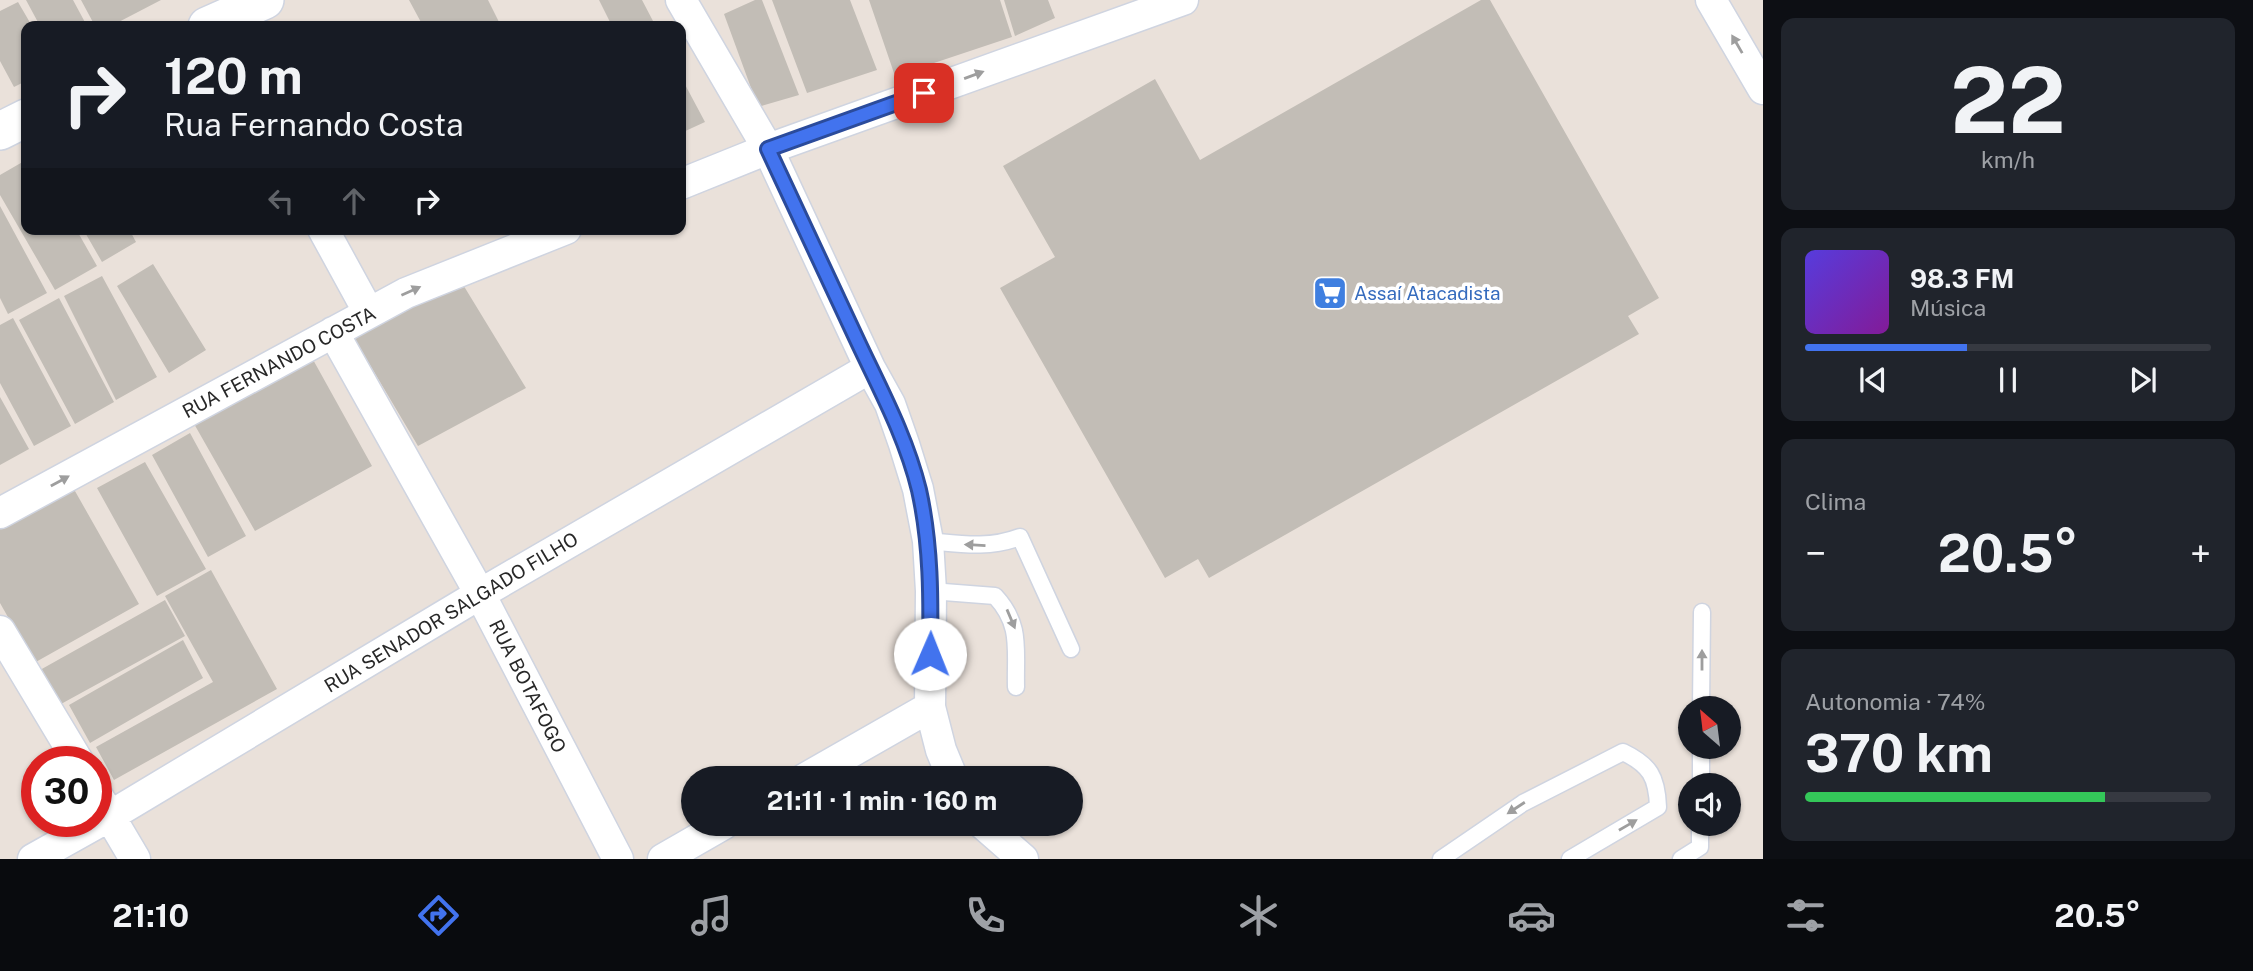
<!DOCTYPE html>
<html lang="pt">
<head>
<meta charset="utf-8">
<style>
	:root { --surface:#171b24; --page:#20242c; --text:#f1f3f6; --muted:#9ea1a6; --line:#363941; --accent:#4273ee }
	body { margin:0; font-family:"Public Sans",sans-serif; background:var(--page); color:var(--text); height:100vh; display:flex; flex-direction:column; font-size:26px; white-space:nowrap }
	* { box-sizing:border-box; margin:0 }
	p { font-size:23px; color:var(--muted) }
	.icon { flex:none; width:38px; height:38px; fill:none; stroke:currentColor; stroke-width:2; stroke-linecap:round; stroke-linejoin:round }
	.map { position:relative; flex:1; overflow:hidden }
	.panel { display:flex; flex-direction:column; gap:18px; padding:18px; background:#0d0f14; width:490px }
	.panel>* { flex:none }
	.banner { position:absolute; left:21px; top:21px; width:665px; height:214px; border-radius:14px; box-shadow:0 2px 5px #0004; background:#171b24; color:var(--text); overflow:hidden }
	.needle { width:46px; rotate:332deg }
	.controls { position:absolute; left:1678px; top:696px; display:grid; gap:14px }
	.controls a { display:grid; place-items:center; width:63px; height:63px; border-radius:50%; background:var(--surface); box-shadow:0 2px 5px #0004; font-size:35px }
	.speed { position:absolute; left:21px; top:746px; display:flex; gap:14px; font-size:35px; font-weight:700; text-align:center }
	.speed>* { display:grid; place-content:center; width:91px; height:91px; border-radius:50%; background:var(--surface); box-shadow:0 2px 5px #0004; line-height:1 }
	.speed .limit { border:10px solid #d22; background:#fff; color:#111 }
	.pin { position:absolute; display:grid; place-items:center; width:60px; height:60px; color:#fff; margin:-30px; border-radius:14px; box-shadow:0 4px 10px #0006 }
	.me { position:absolute; width:77px; margin:-38px; rotate:1deg; stroke-linejoin:round; filter:drop-shadow(0 0 5px #0008) }
	.turn { display:flex; align-items:center; gap:24px; height:147px; padding:0 28px; font-size:32px }
	.turn .icon { width:91px; height:91px; stroke-width:2.5 }
	.turn b { display:block; font-size:49px; line-height:60px }
	.lanes { display:flex; align-items:center; height:66px; padding:0 28px; background:#0003; justify-content:center; gap:35px; direction:ltr }
	.lanes .off { opacity:.35 }
	.big { font-size:52px; font-weight:700; line-height:1.1 }
	.panel .widget { flex:1; display:flex; flex-direction:column; justify-content:center; gap:10px; min-width:0; padding:0 24px; border-radius:14px; background:var(--page) }
	.panel .dial { align-items:center; gap:0 }
	.dial b { font-size:91px; line-height:1 }
	.song { display:flex; align-items:center; gap:21px }
	.cover { width:84px; height:84px; border-radius:10px; background:linear-gradient(135deg,hsl(250 70% 55%),hsl(290 70% 35%)) }
	.played { height:7px; border-radius:4px; background:linear-gradient(90deg,var(--accent) 40%,var(--line) 40%) }
	.keys { display:flex; justify-content:space-around; direction:ltr }
	.heat { display:flex; justify-content:space-between; align-items:center; font-size:38px; direction:ltr }
	.charge { height:10px; border-radius:5px; background:linear-gradient(90deg,#34c759 74%,var(--line) 0) }
	.trip { position:absolute; left:681px; top:766px; width:402px; height:70px; border-radius:35px; background:var(--surface); box-shadow:0 2px 5px #0004; font-weight:700; line-height:70px; text-align:center }
	.tabs { display:flex; height:112px; justify-content:space-around; align-items:center; background:#090b0e; color:var(--muted) }
	.tabs .icon { width:49px; height:49px }
	.tabs .selected { color:var(--accent) }
	.tabs b { font-size:32px; color:var(--text) }
	main { display:flex; flex:1; min-height:0 }
	.map>svg:first-child { display:block }
	.building { fill:#c2bdb6 }
	.lines { fill:none; stroke-linecap:round; stroke-linejoin:round }
	.service-casing { stroke:#cfd4e0; stroke-width:19 }
	.minor-casing { stroke:#cfd4e0; stroke-width:33 }
	.tertiary-casing { stroke:#cfd4e0; stroke-width:40 }
	.service { stroke:#fff; stroke-width:16 }
	.minor { stroke:#fff; stroke-width:30 }
	.tertiary { stroke:#fff; stroke-width:37 }
	.oneway { fill:#9e9e9e }
	.route-casing { stroke:#2b4b9b; stroke-width:18 }
	.route { stroke:#4273ee; stroke-width:12 }
	.labels { text-anchor:middle; dominant-baseline:central; stroke-width:7; stroke-linejoin:round; paint-order:stroke }
	.shop-label { font-size:19px; fill:#366cbe; stroke:#fff; text-anchor:start }
	.street-label { font-size:19px; fill:#282828; stroke:#fff }
</style>
</head>
<body>
<main>
<div class="map">
<svg width="1763" height="859" viewBox="0 0 1763 859">
	<rect width="100%" height="100%" fill="#eae1da"/>
	<path class="building" d="M26,0H73L87,26H40Z
		M81,0H161L111,26H95Z
		M409,0H488L501,26H423Z
		M599,0H642L653,21L643,26H612Z
		M755,0H762L799,95L758,107L724,14Z
		M772,0H850L877,70L807,93Z
		M869,0H1000L1012,37L895,76Z
		M1004,0H1048L1055,18L1015,36Z
		M1481,0H1490L1659,298L1628,316L1639,334L1209,578L1198,559L1165,578L1000,288L1055,257L1003,166L1155,79L1200,160Z
		M18,2L32,26H26V81L14,87L0,61V11Z
		M681,77L705,122L681,133Z
		M26,160V229H76L97,266L55,290L0,195V175Z
		M0,206L47,293L8,314L0,298Z
		M83,229H129L136,242L102,262Z
		M153,264L206,350L169,373L117,286Z
		M102,276L157,377L116,400L64,296Z
		M462,283L526,388L418,446L351,333Z
		M59,298L114,402L75,424L19,320Z
		M13,318L71,426L34,446L0,383V325Z
		M311,356L372,466L255,531L193,422Z
		M0,397L29,449L0,465Z
		M190,433L246,536L208,557L152,455Z
		M145,462L206,569L157,596L97,488Z
		M71,484L139,604L34,663L0,603V525Z
		M211,570L277,689L114,780L96,747L213,682L165,596Z
		M165,600L185,636L61,704L40,670Z
		M183,640L203,678L90,743L69,705Z"/>
	<g class="lines">
		<g class="service-casing">
			<path id="service" d="M928,541C961,544 988,549 1020,537L1071,649
				M931,591L995,596C1022,625 1015,649 1016,687
				M1701,709L1702,612
				M1701,786V747
				M1441,859L1523,803L1623,752C1650,765 1657,777 1658,807L1570,859
				M1681,859L1700,847V824"/>
		</g>
		<g class="minor-casing">
			<path id="minor" d="M681,0L768,149L870,368L890,404L904,444L918,489L928,541L931,591L930,707L941,750L953,779
				M1711,0L1763,89
				M681,184L768,149L1183,0
				M323,229L369,313
				M333,332L480,594L618,859
				M0,513L406,293L566,229
				M0,631L78,761
				M804,779L930,707
				M96,793L135,859
				M983,824L1023,859
				M33,859L110,816L480,594L870,368
				M663,859L724,824"/>
		</g>
		<g class="tertiary-casing">
			<path id="tertiary" d="M207,26L265,0
				M0,131L26,118"/>
		</g>
		<use href="#service" class="service"/>
		<use href="#minor" class="minor"/>
		<use href="#tertiary" class="tertiary"/>
	</g>
	<defs><path id="oneway-solid" d="M-6-.8H1V-3.2L6.5 0L1 3.2V.8H-6Z" transform="scale(1.75)"/></defs>
	<g class="oneway">
		<use href="#oneway-solid" transform="translate(1737 44) rotate(-120)"/>
		<use href="#oneway-solid" transform="translate(974 75) rotate(-20)"/>
		<use href="#oneway-solid" transform="translate(411 291) rotate(-24)"/>
		<use href="#oneway-solid" transform="translate(60 481) rotate(-29)"/>
		<use href="#oneway-solid" transform="translate(975 545) rotate(-177)"/>
		<use href="#oneway-solid" transform="translate(1011 619) rotate(67)"/>
		<use href="#oneway-solid" transform="translate(1702 660) rotate(-90)"/>
		<use href="#oneway-solid" transform="translate(1516 808) rotate(147)"/>
		<use href="#oneway-solid" transform="translate(1628 825) rotate(-30)"/>
	</g>
	<g class="lines">
		<g class="route-casing">
			<path id="route" d="M924,93L768,149C798,213 828,278 858,342C881,391 906,437 919,490C931,544 931,599 930,654"/>
		</g>
		<use href="#route" class="route"/>
	</g>
	<defs>
		<g id="supermarket-square" transform="scale(1.75)"><rect x="-9" y="-9" width="18" height="18" rx="4" fill="#3f7fe0" stroke="#fff"/><path d="M-6-5.5h2.5l.6 2H6L4.5 2H-2.5L-4.4-4H-6ZM-1.5 3.2a1.3 1.3 0 1 0 .1 0ZM3 3.2a1.3 1.3 0 1 0 .1 0Z" fill="#fff"/></g>
	</defs>
	<g fill-rule="evenodd">
		<use href="#supermarket-square" x="1330" y="293"/>
	</g>
	<g class="labels">
		<g class="shop-label">
			<text x="1354" y="293">Assaí Atacadista</text>
		</g>
		<g class="street-label">
			<text transform="translate(279 362) rotate(-28)">RUA FERNANDO COSTA</text>
			<text transform="translate(451 612) rotate(-31)">RUA SENADOR SALGADO FILHO</text>
			<text transform="translate(528 686) rotate(63)">RUA BOTAFOGO</text>
		</g>
	</g>
</svg>
<div class="controls">
<a><svg class="needle" viewBox="-14 -14 28 28"><path d="M0-13l5 13h-10z" fill="#e53935"/><path d="M0 13l5-13h-10z" fill="#9ea1a6"/></svg></a>
<a><svg class="icon" aria-label="sound" viewBox="0 0 24 24"><path d="M4 9h4l5-4v14l-5-4H4zM17 9q2 3 0 6"/></svg></a>
</div>
<div class="speed"><div class="limit">30</div></div>
<div class="pin" style="left:924px;top:93px;background:#d93025"><svg class="icon" aria-label="arrive" viewBox="0 0 24 24"><path d="M6 21V4h12l-3 4 3 4H6"/></svg></div>
<svg class="me" style="left:930px;top:654px" viewBox="-20 -20 40 40"><circle r="19" fill="#fff"/><path d="M0-13L10 11 0 6-10 11z" fill="#4273ee"/></svg>
<div class="trip">21:11 · 1 min · 160 m</div>
<div class="banner">
<div class="turn"><svg class="icon" aria-label="right" viewBox="0 0 24 24"><path d="M7 20v-9h11M14 6l5 5-5 5"/></svg><div><b>120 m</b>Rua Fernando Costa</div></div>
<div class="lanes"><svg class="icon off" aria-label="left" viewBox="0 0 24 24"><path d="M17 20v-9H6M10 6l-5 5 5 5"/></svg><svg class="icon off" aria-label="ahead" viewBox="0 0 24 24"><path d="M12 20V5M6 11l6-6 6 6"/></svg><svg class="icon" aria-label="right" viewBox="0 0 24 24"><path d="M7 20v-9h11M14 6l5 5-5 5"/></svg></div>
</div>
</div>
<section class="panel">
<div class="widget dial"><b>22</b><p>km/h</p></div>
<div class="widget">
<div class="song"><i class="cover"></i><div><b>98.3 FM</b><p>Música</p></div></div>
<div class="played"></div>
<div class="keys"><svg class="icon" aria-label="previous" viewBox="0 0 24 24"><path d="M18 5L8 12l10 7zM5 5v14"/></svg><svg class="icon" aria-label="pause" viewBox="0 0 24 24"><path d="M8 5v14M16 5v14"/></svg><svg class="icon" aria-label="next" viewBox="0 0 24 24"><path d="M6 5l10 7-10 7zM19 5v14"/></svg></div>
</div>
<div class="widget"><p>Clima</p>
<div class="heat"><a>−</a><b class="big">20.5°</b><a>+</a></div>
</div>
<div class="widget"><p>Autonomia · 74%</p><b class="big">370 km</b><div class="charge"></div></div>
</section>
</main>
<nav class="tabs">
<b>21:10</b>
<svg class="icon selected" aria-label="directions" viewBox="0 0 24 24"><path d="M12 3l9 9-9 9-9-9zM9 14v-3h6M13 9l2 2-2 2"/></svg>
<svg class="icon" aria-label="music" viewBox="0 0 24 24"><path d="M9 18V5l10-2v13"/><circle cx="6" cy="18" r="3"/><circle cx="16" cy="16" r="3"/></svg>
<svg class="icon" aria-label="phone" viewBox="0 0 24 24"><path d="M5 4h4l2 5-3 2q2 4 5 5l2-3 5 2v4C11 20 4 13 5 4z"/></svg>
<svg class="icon" aria-label="climate" viewBox="0 0 24 24"><path d="M12 3v18M4 7l16 10M4 17L20 7"/></svg>
<svg class="icon" aria-label="car" viewBox="0 0 24 24"><path d="M5 17H2v-5l4-1 3-4h7l3 4 3 1v5h-3M9 17h6M6 11h13"/><circle cx="7" cy="17" r="2"/><circle cx="17" cy="17" r="2"/></svg>
<svg class="icon" aria-label="filters" viewBox="0 0 24 24"><path d="M4 7h16M4 17h16"/><circle cx="9" cy="7" r="2"/><circle cx="15" cy="17" r="2"/></svg>
<b>20.5°</b>
</nav>
</body>
</html>
